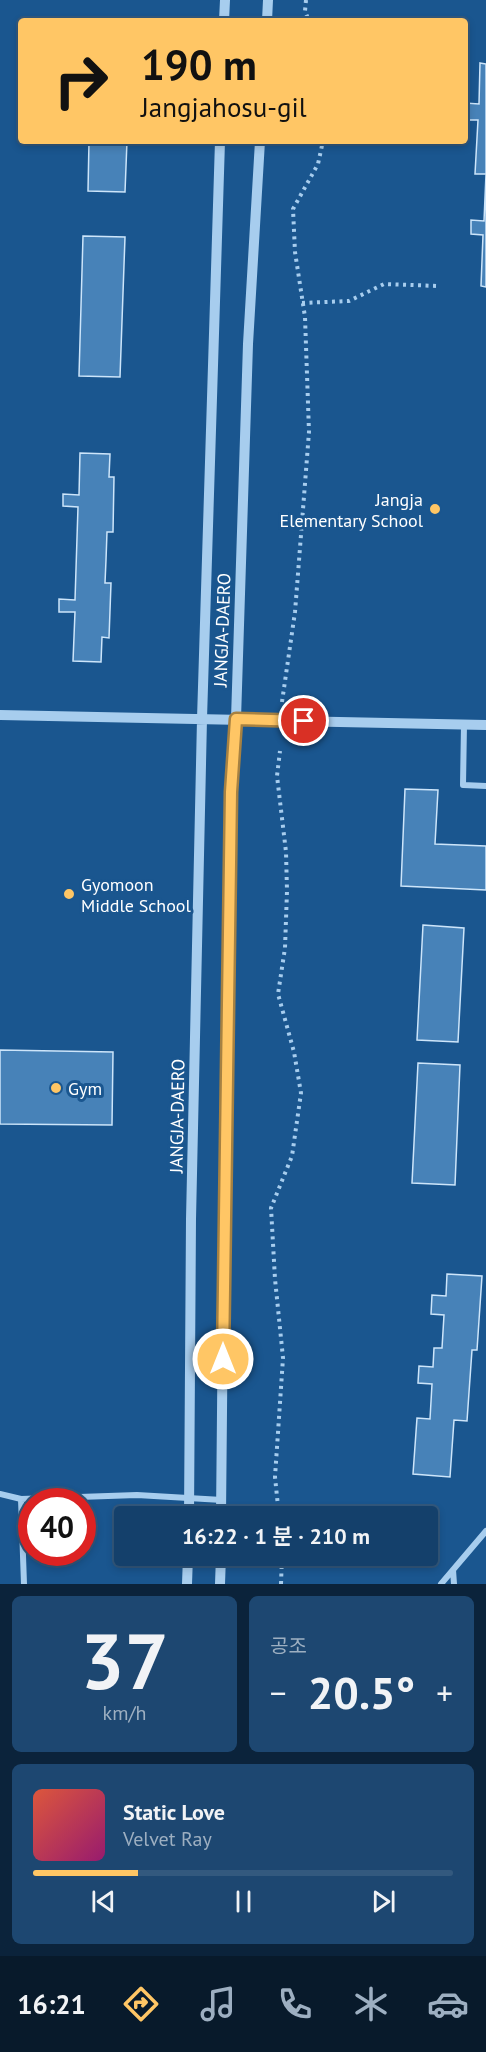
<!DOCTYPE html>
<html lang="ko">
<head>
<meta charset="utf-8">
<style>
	:root { --surface:#14406b; --page:#1d4771; --text:#f1f3f6; --muted:#9dafc1; --line:#33597e; --accent:#ffc665 }
	body { margin:0; font-family:"PT Sans","Noto Sans KR",sans-serif; background:var(--page); color:var(--text); height:100vh; display:flex; flex-direction:column; font-size:22px; white-space:nowrap }
	* { box-sizing:border-box; margin:0 }
	p { font-size:20px; color:var(--muted) }
	.icon { flex:none; width:33px; height:33px; fill:none; stroke:currentColor; stroke-width:2; stroke-linecap:round; stroke-linejoin:round }
	.map { position:relative; height:1584px; overflow:hidden }
	.side { display:flex; flex-direction:column; gap:12px; padding:12px; background:#0b233b; flex:1 }
	.side>* { flex:none }
	.top-card { position:absolute; left:18px; top:18px; width:450px; height:126px; border-radius:6px; box-shadow:0 3px 9px #0003,0 0 0 2px var(--line); background:#ffc665; color:#111; overflow:hidden }
	.speed { position:absolute; left:18px; top:1488px; display:flex; gap:12px; font-size:30px; font-weight:700; text-align:center }
	.speed>* { display:grid; place-content:center; width:78px; height:78px; border-radius:50%; background:var(--surface); box-shadow:0 3px 9px #0003,0 0 0 2px var(--line); line-height:1 }
	.speed .limit { border:9px solid #d22; background:#fff; color:#111 }
	.pin { position:absolute; display:grid; place-items:center; width:51px; height:51px; color:#fff; margin:-26px; border:3px solid #fff; border-radius:50%; box-shadow:0 2px 6px #0007 }
	.me { position:absolute; width:66px; margin:-33px; rotate:0deg; stroke-linejoin:round; filter:drop-shadow(0 0 4px #0008) }
	.turn { display:flex; align-items:center; gap:21px; height:126px; padding:0 24px; font-size:27px }
	.turn .icon { width:78px; height:78px; stroke-width:2.5 }
	.turn b { display:block; font-size:42px; line-height:51px }
	.big { font-size:45px; font-weight:600; line-height:1.1 }
	.side .tile { flex:1; display:flex; flex-direction:column; justify-content:center; gap:9px; min-width:0; padding:0 21px; border-radius:9px; background:var(--page) }
	.side .dial { align-items:center; gap:0 }
	.dial b { font-size:78px; line-height:1 }
	.song { display:flex; align-items:center; gap:18px }
	.cover { width:72px; height:72px; border-radius:9px; background:linear-gradient(135deg,hsl(10 70% 55%),hsl(320 70% 35%)) }
	.played { height:6px; border-radius:3px; background:linear-gradient(90deg,var(--accent) 25%,var(--line) 25%) }
	.keys { display:flex; justify-content:space-around; direction:ltr }
	.heat { display:flex; justify-content:space-between; align-items:center; font-size:33px; direction:ltr }
	.side .tiles { flex:1; display:grid; gap:12px; grid-template-columns:1fr 1fr }
	.tile:last-child { grid-column:span 2 }
	.trip { position:absolute; left:114px; top:1506px; width:324px; height:60px; border-radius:6px; background:var(--surface); box-shadow:0 3px 9px #0003,0 0 0 2px var(--line); font-weight:600; line-height:60px; text-align:center }
	.tabs { display:flex; height:96px; justify-content:space-around; align-items:center; background:#081a2b; color:var(--muted) }
	.tabs .icon { width:42px; height:42px }
	.tabs .on { color:var(--accent) }
	.tabs b { font-size:27px; color:var(--text) }
	.map>svg:first-child { display:block }
	.building { fill:#4782b8; stroke:#cde5fa; stroke-width:1.5 }
	.lines { fill:none; stroke-linecap:round; stroke-linejoin:round }
	.path { stroke:#a7cdee; stroke-width:4; stroke-dasharray:3 4.5; stroke-linecap:butt }
	.minor { stroke:#a7cdee; stroke-width:6 }
	.tertiary { stroke:#a7cdee; stroke-width:10 }
	.route-casing { stroke:#a68142; stroke-width:15 }
	.route { stroke:#ffc665; stroke-width:10 }
	.poi-dot { fill:#ffc665; stroke:#1a568f; stroke-width:2 }
	.labels { text-anchor:middle; dominant-baseline:central; stroke-width:6; stroke-linejoin:round; paint-order:stroke }
	.poi-label { font-size:18px; fill:#fff; stroke:#1a568f; text-anchor:start }
	.street-label { font-size:18px; fill:#fff; stroke:#1a568f }
</style>
</head>
<body>
<div class="map">
<svg width="486" height="1584" viewBox="0 0 486 1584">
	<rect width="100%" height="100%" fill="#1a568f"/>
	<path class="building" d="M480,63L486,64V287L481,286L483,235L471,234V220L484,221L486,174H475L478,120H465V103L479,104Z
		M89,141H127L125,192L88,191Z
		M83,236L125,237L120,377L79,376Z
		M80,453L110,454L109,477H114L113,532H107L106,560L105,583H111L109,638L102,637L101,662L73,661L75,612H59V599L75,600L78,507L63,506V494L79,495Z
		M405,789L438,790L435,844L486,846V890L401,886Z
		M423,925L464,928L458,1042L417,1040Z
		M0,1050L113,1052L112,1125L0,1124Z
		M418,1063L460,1065L455,1185L412,1183Z
		M447,1274L482,1276L477,1350H472L467,1421L454,1420L450,1477L413,1474L417,1418L430,1419L432,1384L418,1383L419,1366L433,1367L434,1348H442L444,1315L431,1314L432,1295L446,1296Z"/>
	<g class="lines">
		<path class="path" d="M306,0L305,11L309,21
			M302,303L349,301L384,284L438,286
			M282,702L295,612L309,432L305,317L295,252L293,209L318,164L323,141
			M279,1516L275,1477L283,1358L275,1279L271,1208L292,1156L301,1093L294,1052L278,994L285,948L287,891L286,852L277,776L280,751
			M281,1584L282,1556"/>
		<path class="minor" d="M464,724L463,785L486,786
			M0,1494L21,1499L137,1495L222,1500
			M21,1499L24,1584
			M453,1570L454,1584
			M441,1584L486,1531"/>
		<path class="tertiary" d="M224,21L225,0
			M267,21L268,0
			M0,715L486,725
			M189,1516L191,1219L202,719L220,141
			M221,1516L225,1099L231,793L236,719L248,344L260,141
			M187,1584L188,1556
			M220,1584L221,1556"/>
	</g>
	<g class="lines">
		<g class="route-casing">
			<path id="route" d="M223,1359L231,792L236,719L304,721"/>
		</g>
		<use href="#route" class="route"/>
	</g>
	<g class="poi-dot">
		<circle cx="435" cy="509" r="6"/>
		<circle cx="69" cy="894" r="6"/>
		<circle cx="56" cy="1088" r="6"/>
	</g>
	<g class="labels">
		<g class="poi-label">
			<text x="423" y="499" text-anchor="end">Jangja<tspan x="423" dy="21">Elementary School</tspan></text>
			<text x="81" y="884">Gyomoon<tspan x="81" dy="21">Middle School</tspan></text>
			<text x="68" y="1088">Gym</text>
		</g>
		<g class="street-label">
			<text transform="translate(222 630) rotate(-88)">JANGJA-DAERO</text>
			<text transform="translate(177 1116) rotate(-89)">JANGJA-DAERO</text>
		</g>
	</g>
</svg>
<div class="speed"><div class="limit">40</div></div>
<div class="pin" style="left:304px;top:721px;background:#d93025"><svg class="icon" aria-label="arrive" viewBox="0 0 24 24"><path d="M6 21V4h12l-3 4 3 4H6"/></svg></div>
<svg class="me" style="left:223px;top:1359px" viewBox="-20 -20 40 40"><circle r="17" fill="#ffc665" stroke="#fff" stroke-width="3"/><path d="M0-11L8 9 0 5-8 9z" fill="#fff"/></svg>
<div class="trip">16:22 · 1 분 · 210 m</div>
<div class="top-card">
<div class="turn"><svg class="icon" aria-label="right" viewBox="0 0 24 24"><path d="M7 20v-9h11M14 6l5 5-5 5"/></svg><div><b>190 m</b>Jangjahosu-gil</div></div>
</div>
</div>
<section class="side">
<div class="tiles">
<div class="tile dial"><b>37</b><p>km/h</p></div>
<div class="tile"><p>공조</p>
<div class="heat"><a>−</a><b class="big">20.5°</b><a>+</a></div>
</div>
<div class="tile">
<div class="song"><i class="cover"></i><div><b>Static Love</b><p>Velvet Ray</p></div></div>
<div class="played"></div>
<div class="keys"><svg class="icon" aria-label="previous" viewBox="0 0 24 24"><path d="M18 5L8 12l10 7zM5 5v14"/></svg><svg class="icon" aria-label="pause" viewBox="0 0 24 24"><path d="M8 5v14M16 5v14"/></svg><svg class="icon" aria-label="next" viewBox="0 0 24 24"><path d="M6 5l10 7-10 7zM19 5v14"/></svg></div>
</div>
</div>
</section>
<nav class="tabs">
<b>16:21</b>
<svg class="icon on" aria-label="directions" viewBox="0 0 24 24"><path d="M12 3l9 9-9 9-9-9zM9 14v-3h6M13 9l2 2-2 2"/></svg>
<svg class="icon" aria-label="music" viewBox="0 0 24 24"><path d="M9 18V5l10-2v13"/><circle cx="6" cy="18" r="3"/><circle cx="16" cy="16" r="3"/></svg>
<svg class="icon" aria-label="phone" viewBox="0 0 24 24"><path d="M5 4h4l2 5-3 2q2 4 5 5l2-3 5 2v4C11 20 4 13 5 4z"/></svg>
<svg class="icon" aria-label="climate" viewBox="0 0 24 24"><path d="M12 3v18M4 7l16 10M4 17L20 7"/></svg>
<svg class="icon" aria-label="car" viewBox="0 0 24 24"><path d="M5 17H2v-5l4-1 3-4h7l3 4 3 1v5h-3M9 17h6M6 11h13"/><circle cx="7" cy="17" r="2"/><circle cx="17" cy="17" r="2"/></svg>
</nav>
</body>
</html>
